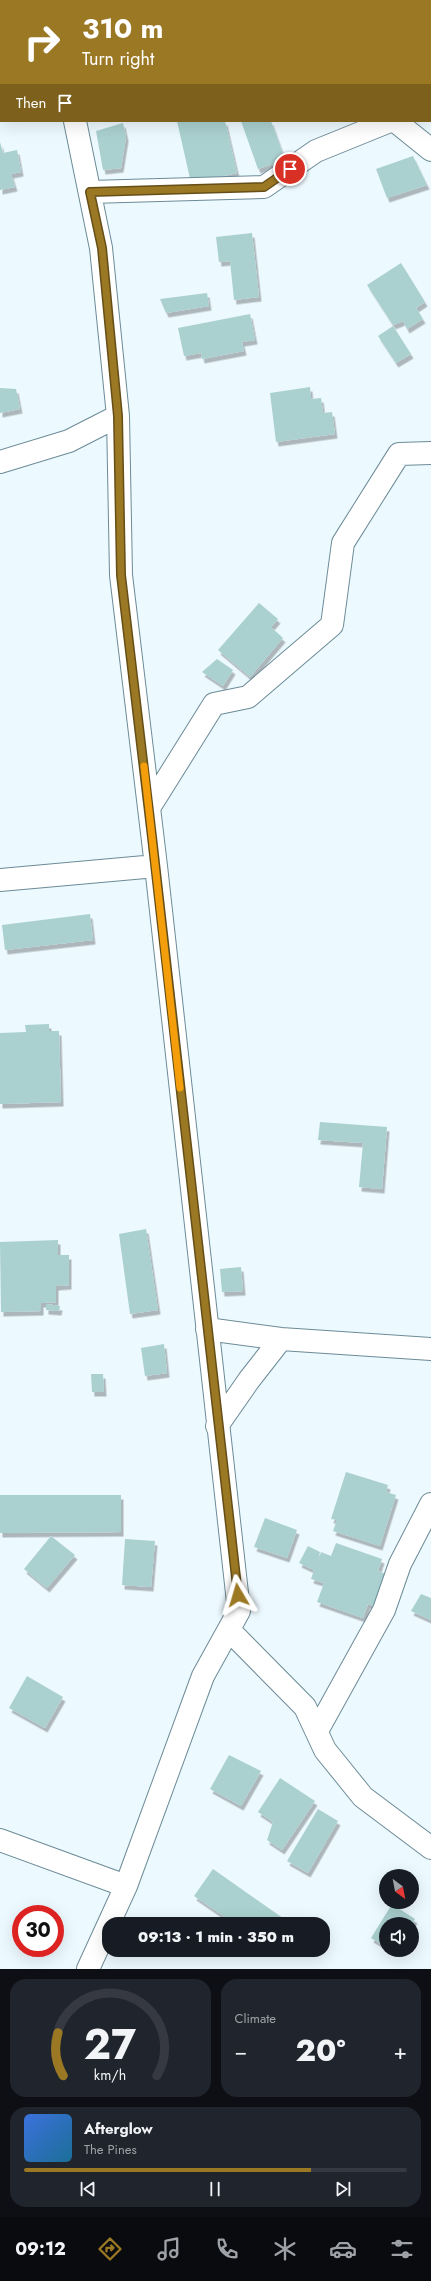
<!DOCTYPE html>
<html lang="en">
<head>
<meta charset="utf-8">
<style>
	:root { --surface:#171b24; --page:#20242c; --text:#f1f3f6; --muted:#9ea1a6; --line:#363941; --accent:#9b7823 }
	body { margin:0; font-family:Jost,sans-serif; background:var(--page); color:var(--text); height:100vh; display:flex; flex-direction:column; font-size:15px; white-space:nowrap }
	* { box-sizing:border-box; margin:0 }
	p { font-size:13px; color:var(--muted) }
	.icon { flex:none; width:22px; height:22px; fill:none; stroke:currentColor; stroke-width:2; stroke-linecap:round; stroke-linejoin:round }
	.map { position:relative; height:1969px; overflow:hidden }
	.details { display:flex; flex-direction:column; gap:10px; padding:10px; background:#0d0f14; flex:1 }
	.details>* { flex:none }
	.hud { position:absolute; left:0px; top:0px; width:431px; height:122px; box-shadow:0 4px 16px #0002; background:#9b7823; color:#fff; overflow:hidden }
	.needle { width:26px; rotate:148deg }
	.fabs { position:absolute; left:379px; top:1869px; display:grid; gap:8px }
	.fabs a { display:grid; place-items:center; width:40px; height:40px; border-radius:50%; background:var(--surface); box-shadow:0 4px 16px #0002; font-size:20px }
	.speed { position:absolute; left:12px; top:1905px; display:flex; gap:8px; font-size:20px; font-weight:700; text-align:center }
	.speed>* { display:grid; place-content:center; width:52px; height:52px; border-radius:50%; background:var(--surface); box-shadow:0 4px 16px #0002; line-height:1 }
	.speed .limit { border:6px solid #d22; background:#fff; color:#111 }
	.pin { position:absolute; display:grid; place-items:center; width:34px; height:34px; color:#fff; margin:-17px; border:2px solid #fff; border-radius:50%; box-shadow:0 1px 4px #0007 }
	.me { position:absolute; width:44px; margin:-22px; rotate:353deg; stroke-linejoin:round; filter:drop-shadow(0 0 3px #0008) }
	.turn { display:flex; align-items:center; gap:14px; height:84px; padding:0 16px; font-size:18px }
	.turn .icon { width:52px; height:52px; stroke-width:2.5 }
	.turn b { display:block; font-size:28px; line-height:34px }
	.then { display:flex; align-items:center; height:38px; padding:0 16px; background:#0003; gap:8px; font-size:15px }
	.big { font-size:30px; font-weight:800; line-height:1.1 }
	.details .card { flex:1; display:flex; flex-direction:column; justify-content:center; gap:6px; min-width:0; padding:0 14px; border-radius:16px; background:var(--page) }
	.details .dial { align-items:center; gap:0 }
	.dial svg { height:104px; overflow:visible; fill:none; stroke:var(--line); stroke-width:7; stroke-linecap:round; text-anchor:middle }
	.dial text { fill:var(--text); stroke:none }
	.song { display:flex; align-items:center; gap:12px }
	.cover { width:48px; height:48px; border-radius:6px; background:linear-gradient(135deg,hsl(220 70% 55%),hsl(200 70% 35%)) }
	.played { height:4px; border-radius:2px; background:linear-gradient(90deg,var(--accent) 75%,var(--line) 75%) }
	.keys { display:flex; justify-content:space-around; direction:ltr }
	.heat { display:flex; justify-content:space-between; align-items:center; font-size:22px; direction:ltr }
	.details .tiles { flex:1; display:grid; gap:10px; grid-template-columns:1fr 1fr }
	.card:last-child { grid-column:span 2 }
	.trip { position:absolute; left:102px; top:1917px; width:228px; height:40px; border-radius:16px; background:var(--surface); box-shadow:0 4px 16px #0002; font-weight:800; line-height:40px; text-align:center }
	.dock { display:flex; height:64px; justify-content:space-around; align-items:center; background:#090b0e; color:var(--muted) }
	.dock .icon { width:28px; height:28px }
	.dock .current { color:var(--accent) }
	.dock b { font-size:18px; color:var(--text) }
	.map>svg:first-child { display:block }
	.building { fill:#aad0d0; filter:url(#shadow) }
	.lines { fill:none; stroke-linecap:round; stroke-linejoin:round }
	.street-casing { stroke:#6c8b97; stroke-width:24 }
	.street { stroke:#fff; stroke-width:22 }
	.route-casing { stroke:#654e17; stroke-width:10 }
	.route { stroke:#9b7823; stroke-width:7 }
	.slow { stroke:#f59e0b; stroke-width:7 }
</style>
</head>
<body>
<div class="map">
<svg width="431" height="1969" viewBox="0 0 431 1969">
	<defs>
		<filter id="shadow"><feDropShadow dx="2.5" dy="4.5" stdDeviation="0" flood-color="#0004"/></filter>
	</defs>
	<rect width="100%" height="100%" fill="#ecf9ff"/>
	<path class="building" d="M177,121H225L237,173L191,183Z
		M241,121H271L285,160L258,169Z
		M123,123L126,137L121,168L103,170L96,131Z
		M0,142L3,153L17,150L21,172L11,174L15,187L0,190Z
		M413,156L427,185L387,198L376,169Z
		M252,233L259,297L234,300L230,261L219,262L216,237Z
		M401,263L425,302L416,308L423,319L407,329L403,321L393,325L367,285Z
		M207,293L209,306L166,313L160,299Z
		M250,314L255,340L242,342L244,351L202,359L201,353L184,356L178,328Z
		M393,326L411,354L396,363L378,336Z
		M310,387L311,399L321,398L323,413L332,412L335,434L276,442L270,393Z
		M0,388L16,389L20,409L0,413Z
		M259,603L278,619L271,627L283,638L250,677L218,650Z
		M217,659L233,670L223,686L202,672Z
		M90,914L93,940L5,950L2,925Z
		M49,1024V1031H59L61,1102L0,1104V1033L26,1032L25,1025Z
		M320,1122L387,1127L382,1189L359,1187L363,1143L318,1140Z
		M146,1229L158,1310L130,1314L119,1234Z
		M58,1240V1255H69V1285L56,1286V1302L41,1303V1311L1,1312L0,1242Z
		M241,1267L243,1291L222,1292L220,1269Z
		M46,1304L60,1306L59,1311L46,1310Z
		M164,1344L167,1373L145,1376L141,1348Z
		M91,1374H103L104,1392H92Z
		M346,1472L388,1485L386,1492L396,1495L380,1546L333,1531L337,1520L331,1519Z
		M0,1495H121V1532L0,1533Z
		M265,1518L297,1530L287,1558L254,1547Z
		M51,1536L75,1555L47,1588L24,1569Z
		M125,1539L155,1541L151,1587L122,1585Z
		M336,1543L382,1559L378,1571L386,1574L375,1606L368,1604L363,1618L317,1602L324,1583L311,1579L314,1570L299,1563L308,1546L320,1552L316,1567L321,1552L331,1556Z
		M421,1594L431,1598V1620L411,1611Z
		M27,1676L63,1697L45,1728L9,1708Z
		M229,1755L261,1771L241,1806L210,1789Z
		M280,1778L315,1801L282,1850L267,1840L273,1822L258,1812Z
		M318,1809L338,1821L308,1873L287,1861Z
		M213,1869L290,1923L289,1924H235L194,1896Z
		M392,1904L415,1919L412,1924H386V1947L371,1938Z"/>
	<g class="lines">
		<g class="street-casing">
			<path id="street" d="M76,1V0
				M395,121L431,150
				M90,192L264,187L316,151L390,121
				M0,462L69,441L118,416L101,248L75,121
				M149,808L214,704L248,697L332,625L343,543L399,454L431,453
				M0,880L156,866
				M207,1329L281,1339L431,1349
				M217,1426L249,1380L281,1339
				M229,1630L305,1707L325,1750L363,1797L431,1848
				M317,1731L384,1610L400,1564L431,1504
				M0,1840L126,1886
				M88,1969L126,1886L203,1676L239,1611L156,866L121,575L118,416"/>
		</g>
		<use href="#street" class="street"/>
	</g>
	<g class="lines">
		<g class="route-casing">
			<path id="route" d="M238,1595L152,837L121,575L118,416L102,248L90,192L264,187L290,169"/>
		</g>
		<use href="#route" class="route"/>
		<path class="slow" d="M144,766L180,1088"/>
	</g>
</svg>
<div class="fabs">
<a><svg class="needle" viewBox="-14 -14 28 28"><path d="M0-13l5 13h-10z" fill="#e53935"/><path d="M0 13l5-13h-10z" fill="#9ea1a6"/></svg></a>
<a><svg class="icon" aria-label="sound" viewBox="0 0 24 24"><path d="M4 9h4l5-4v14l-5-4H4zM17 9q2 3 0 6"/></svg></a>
</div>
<div class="speed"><div class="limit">30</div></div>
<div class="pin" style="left:290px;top:169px;background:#d93025"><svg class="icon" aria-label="arrive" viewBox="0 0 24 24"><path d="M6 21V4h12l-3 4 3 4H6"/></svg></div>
<svg class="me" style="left:238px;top:1595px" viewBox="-20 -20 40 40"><path d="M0-17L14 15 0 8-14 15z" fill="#9b7823" stroke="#fff" stroke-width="4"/></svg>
<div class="trip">09:13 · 1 min · 350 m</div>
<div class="hud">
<div class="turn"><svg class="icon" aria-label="right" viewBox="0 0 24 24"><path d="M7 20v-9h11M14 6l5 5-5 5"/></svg><div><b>310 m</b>Turn right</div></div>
<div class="then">Then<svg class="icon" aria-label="arrive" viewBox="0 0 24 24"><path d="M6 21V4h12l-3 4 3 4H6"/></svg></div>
</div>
</div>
<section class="details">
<div class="tiles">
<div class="card dial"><svg viewBox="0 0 100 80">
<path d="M14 69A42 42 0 1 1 86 69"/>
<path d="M14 69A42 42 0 0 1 10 36" stroke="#9b7823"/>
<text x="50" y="56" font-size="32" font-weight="700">27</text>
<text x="50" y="72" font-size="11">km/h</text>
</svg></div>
<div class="card"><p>Climate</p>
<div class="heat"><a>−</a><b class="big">20°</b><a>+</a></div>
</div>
<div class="card">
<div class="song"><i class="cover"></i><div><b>Afterglow</b><p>The Pines</p></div></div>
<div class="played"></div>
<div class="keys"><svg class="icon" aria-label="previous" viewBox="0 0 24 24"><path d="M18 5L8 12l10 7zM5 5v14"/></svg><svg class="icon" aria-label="pause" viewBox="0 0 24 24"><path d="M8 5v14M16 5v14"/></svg><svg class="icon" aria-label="next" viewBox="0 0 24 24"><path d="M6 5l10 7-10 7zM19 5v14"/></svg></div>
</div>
</div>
</section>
<nav class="dock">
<b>09:12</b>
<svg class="icon current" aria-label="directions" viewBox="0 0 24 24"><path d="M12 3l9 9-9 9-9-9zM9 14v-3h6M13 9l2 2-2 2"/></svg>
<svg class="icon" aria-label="music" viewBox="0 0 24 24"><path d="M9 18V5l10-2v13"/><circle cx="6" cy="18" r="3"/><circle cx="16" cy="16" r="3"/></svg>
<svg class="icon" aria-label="phone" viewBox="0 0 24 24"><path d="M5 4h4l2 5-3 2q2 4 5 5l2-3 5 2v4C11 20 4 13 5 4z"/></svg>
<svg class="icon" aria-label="climate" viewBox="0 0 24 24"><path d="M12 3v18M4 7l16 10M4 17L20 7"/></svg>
<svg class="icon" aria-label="car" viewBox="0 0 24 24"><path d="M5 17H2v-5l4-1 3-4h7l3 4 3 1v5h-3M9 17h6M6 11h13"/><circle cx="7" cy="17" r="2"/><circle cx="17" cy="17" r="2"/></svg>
<svg class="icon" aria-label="filters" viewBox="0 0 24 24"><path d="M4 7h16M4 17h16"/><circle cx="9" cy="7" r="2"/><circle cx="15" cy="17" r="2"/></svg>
</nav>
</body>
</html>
